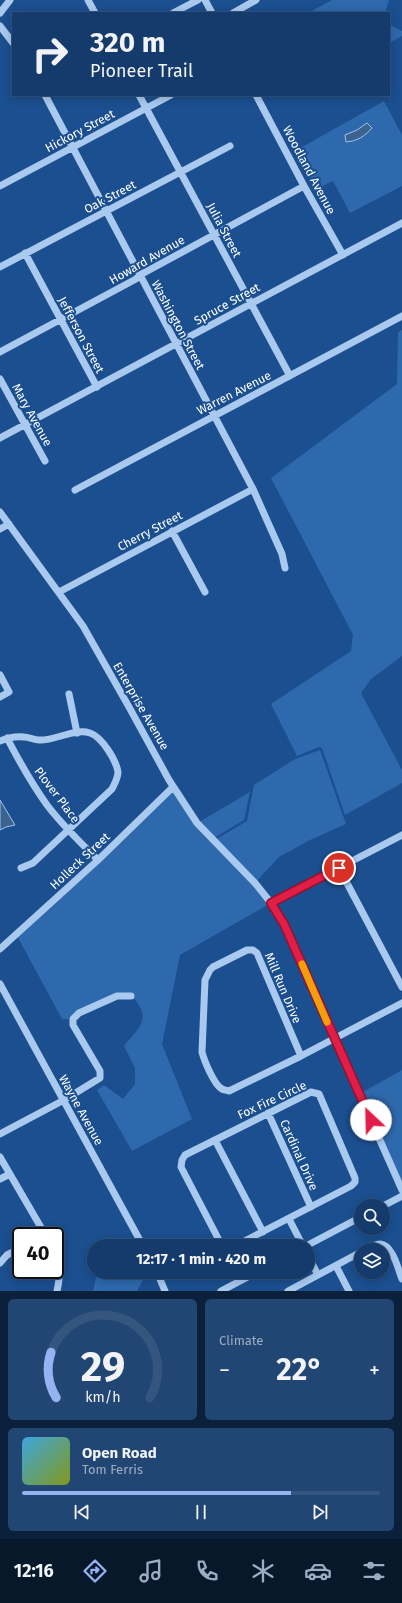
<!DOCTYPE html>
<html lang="en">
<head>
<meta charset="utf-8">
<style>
	:root { --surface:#143b6b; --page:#214673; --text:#f1f3f6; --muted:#9dadc1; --line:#33557e; --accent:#95b2f1 }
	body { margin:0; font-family:"Fira Sans",sans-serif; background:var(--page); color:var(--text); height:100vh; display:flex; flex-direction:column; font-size:15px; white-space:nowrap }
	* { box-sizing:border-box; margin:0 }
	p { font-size:13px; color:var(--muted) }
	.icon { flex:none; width:22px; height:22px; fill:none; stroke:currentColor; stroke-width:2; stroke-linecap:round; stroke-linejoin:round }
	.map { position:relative; height:1291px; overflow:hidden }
	.side { display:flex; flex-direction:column; gap:8px; padding:8px; background:#0b203b; flex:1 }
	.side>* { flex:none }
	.banner { position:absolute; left:12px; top:12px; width:378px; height:84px; border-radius:0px; box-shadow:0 2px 10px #0003,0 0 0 1px var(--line); background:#143b6b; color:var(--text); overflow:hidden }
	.controls { position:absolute; left:354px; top:1199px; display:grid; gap:8px }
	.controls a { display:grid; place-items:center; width:36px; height:36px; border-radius:50%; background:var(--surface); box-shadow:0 2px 10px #0003,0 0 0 1px var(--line); font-size:20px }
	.speed { position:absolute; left:12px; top:1227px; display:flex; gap:8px; font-size:20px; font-weight:700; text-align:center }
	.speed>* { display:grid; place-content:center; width:52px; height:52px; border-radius:50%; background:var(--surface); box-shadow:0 2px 10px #0003,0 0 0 1px var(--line); line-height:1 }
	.speed .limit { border:2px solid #111; border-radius:6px; background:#fff; color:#111 }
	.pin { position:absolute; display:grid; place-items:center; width:34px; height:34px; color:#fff; margin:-17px; border:2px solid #fff; border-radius:50%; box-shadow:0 1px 4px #0007 }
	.me { position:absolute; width:44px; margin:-22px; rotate:336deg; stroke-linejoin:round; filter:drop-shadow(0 0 3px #0008) }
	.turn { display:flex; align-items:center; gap:14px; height:84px; padding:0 12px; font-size:18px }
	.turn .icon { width:52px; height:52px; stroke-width:2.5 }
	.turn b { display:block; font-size:28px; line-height:34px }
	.big { font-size:30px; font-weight:700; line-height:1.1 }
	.side .widget { flex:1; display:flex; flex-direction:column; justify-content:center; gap:6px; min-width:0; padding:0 14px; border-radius:6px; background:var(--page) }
	.side .dial { align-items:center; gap:0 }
	.dial svg { height:104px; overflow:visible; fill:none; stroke:var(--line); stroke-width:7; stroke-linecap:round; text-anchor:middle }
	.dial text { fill:var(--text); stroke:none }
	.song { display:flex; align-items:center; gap:12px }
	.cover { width:48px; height:48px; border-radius:6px; background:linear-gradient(135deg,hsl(200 70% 55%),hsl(70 70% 35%)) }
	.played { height:4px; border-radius:2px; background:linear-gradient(90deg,var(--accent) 75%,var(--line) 75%) }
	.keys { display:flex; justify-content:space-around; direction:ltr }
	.heat { display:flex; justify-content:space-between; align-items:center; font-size:22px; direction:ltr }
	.side .tiles { flex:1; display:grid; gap:8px; grid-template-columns:1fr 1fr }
	.widget:last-child { grid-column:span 2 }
	.trip { position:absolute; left:87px; top:1239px; width:228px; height:40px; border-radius:20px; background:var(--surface); box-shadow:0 2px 10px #0003,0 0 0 1px var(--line); font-weight:700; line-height:40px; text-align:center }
	.dock { display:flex; height:64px; justify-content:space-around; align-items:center; background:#08182b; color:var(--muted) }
	.dock .icon { width:28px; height:28px }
	.dock .active { color:var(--accent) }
	.dock b { font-size:18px; color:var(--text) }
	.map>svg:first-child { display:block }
	.green { fill:#2e69ad }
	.water { fill:#3c6290; stroke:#9cc4f0 }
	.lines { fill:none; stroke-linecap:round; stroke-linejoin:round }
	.minor { stroke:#a9c9ee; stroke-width:7 }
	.route-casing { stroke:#92132f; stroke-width:10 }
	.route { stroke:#e11d48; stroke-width:7 }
	.slow { stroke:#f59e0b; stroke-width:7 }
	.labels { text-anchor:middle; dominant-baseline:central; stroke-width:4; stroke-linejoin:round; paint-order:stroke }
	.street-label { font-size:12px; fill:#fff; stroke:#1b4f8f }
</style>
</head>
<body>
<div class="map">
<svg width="402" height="1291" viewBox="0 0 402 1291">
	<rect width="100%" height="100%" fill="#1b4f8f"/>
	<path class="green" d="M332,0H389L385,13H308Z
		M389,24L402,31V36L389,43Z
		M384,101L402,135V186L350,213L333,181L316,189L295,151Z
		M402,330V656L371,679L361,693L402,770V783L345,815L322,748L319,747L297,756L271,704L351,651L353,635L271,478L397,384L398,332Z
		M320,750L346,824L310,840L279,857L255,883L271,903L180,955L162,1044L192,1119L132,1151L97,1090L104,1085L123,1099L135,1084V1068L124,1046C133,1034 149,1023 140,1007C126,979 94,1011 74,1018C71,1020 66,1019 62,1019L16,934L173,787L213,841L247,821L254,785L295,759Z
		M250,792L244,820L214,838L199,822Z
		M402,1070V1183L361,1093Z
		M101,1272H143L145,1276L137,1291H93L96,1278Z"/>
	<path class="water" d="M367,123L372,128C364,137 357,141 346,142L345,135L357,130Z
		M0,800L15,825L6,827L0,830Z"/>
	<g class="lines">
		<path class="minor" d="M88,0L95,13
			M205,0L212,13
			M0,13L10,0
			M173,13L198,0
			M233,13L256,0
			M0,26L13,43
			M45,95L253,489L282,554L285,568
			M139,95L290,376
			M256,95L304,186L343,255
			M0,186L171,95
			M25,253L97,387
			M0,267L230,146
			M0,352L136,279L140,275L304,186
			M0,379L45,461
			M0,438L402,223
			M75,490L402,316
			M0,512L83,626L129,707L169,780L197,823L255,883L271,903L284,924L402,1190
			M0,529L9,524
			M172,531L205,592
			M59,592L253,489
			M0,675L9,692L0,697
			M69,694L77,733
			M7,738C19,761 32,784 47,805C62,825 80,842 98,860
			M0,741C7,738 16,736 24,737C29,737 34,740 39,740C55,741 74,728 90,733C102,737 116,760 118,772C118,778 115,783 112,789L33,863L21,868
			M339,868L402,987
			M271,903L402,835
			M0,949L98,860L173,787
			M247,950H253L257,953L301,1056L229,1091C226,1090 224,1090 222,1089C214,1085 204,1060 202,1052L205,980L210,970L213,967Z
			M0,984L143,1246
			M301,1056L402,1003
			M268,1113L311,1207
			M0,1134L64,1100L100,1078V1071L73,1025V1019L79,1013L117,996H131
			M215,1140L263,1232
			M0,1157L46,1236
			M0,1179L10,1174
			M383,1206L402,1196
			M289,1219L303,1246
			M224,1246L221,1244L181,1167L182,1160L185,1155L311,1092L319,1094L355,1178V1182L351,1186L235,1246
			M306,1246L361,1217
			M365,1250C370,1248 375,1244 380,1244C393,1245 398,1269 402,1279
			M55,1251C61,1265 60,1277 57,1291
			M308,1256L318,1275
			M0,1263L7,1255L21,1248
			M336,1266L349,1291
			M157,1272L165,1291
			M221,1291L257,1272
			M288,1291L361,1252"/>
	</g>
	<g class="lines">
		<g class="route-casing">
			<path id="route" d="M339,868L271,903L284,924L371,1120"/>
		</g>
		<use href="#route" class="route"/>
		<path class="slow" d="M302,964L327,1022"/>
	</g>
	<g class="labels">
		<g class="street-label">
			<text transform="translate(80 131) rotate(-28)">Hickory Street</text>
			<text transform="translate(309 170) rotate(62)">Woodland Avenue</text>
			<text transform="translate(110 197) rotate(-28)">Oak Street</text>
			<text transform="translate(224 230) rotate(62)">Julia Street</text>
			<text transform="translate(147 260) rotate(-30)">Howard Avenue</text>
			<text transform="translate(227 304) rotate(-29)">Spruce Street</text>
			<text transform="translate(178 325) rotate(62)">Washington Street</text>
			<text transform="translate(81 335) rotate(62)">Jefferson Street</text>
			<text transform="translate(234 393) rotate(-27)">Warren Avenue</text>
			<text transform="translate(32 415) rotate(61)">Mary Avenue</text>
			<text transform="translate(150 531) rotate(-28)">Cherry Street</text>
			<text transform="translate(141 706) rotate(60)">Enterprise Avenue</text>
			<text transform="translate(57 795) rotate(53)">Plover Place</text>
			<text transform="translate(80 861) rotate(-43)">Holleck Street</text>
			<text transform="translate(283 988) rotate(67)">Mill Run Drive</text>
			<text transform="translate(272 1100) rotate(-25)">Fox Fire Circle</text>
			<text transform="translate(81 1110) rotate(61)">Wayne Avenue</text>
			<text transform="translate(299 1155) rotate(66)">Cardinal Drive</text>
		</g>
	</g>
</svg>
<div class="controls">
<a><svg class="icon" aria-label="search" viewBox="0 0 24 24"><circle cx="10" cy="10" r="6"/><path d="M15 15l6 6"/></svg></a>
<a><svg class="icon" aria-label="layers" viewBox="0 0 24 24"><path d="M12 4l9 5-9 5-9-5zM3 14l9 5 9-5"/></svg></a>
</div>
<div class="speed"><div class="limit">40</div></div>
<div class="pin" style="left:339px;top:868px;background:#d93025"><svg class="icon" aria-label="arrive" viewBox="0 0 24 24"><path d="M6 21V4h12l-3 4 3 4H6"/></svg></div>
<svg class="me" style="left:371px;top:1120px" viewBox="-20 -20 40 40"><circle r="19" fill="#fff"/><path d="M0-13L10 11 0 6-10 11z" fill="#e11d48"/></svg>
<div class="trip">12:17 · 1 min · 420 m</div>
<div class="banner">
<div class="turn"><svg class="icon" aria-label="right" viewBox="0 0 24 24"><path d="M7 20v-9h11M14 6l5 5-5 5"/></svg><div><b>320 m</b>Pioneer Trail</div></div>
</div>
</div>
<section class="side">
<div class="tiles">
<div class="widget dial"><svg viewBox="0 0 100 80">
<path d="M14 69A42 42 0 1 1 86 69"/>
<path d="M14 69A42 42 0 0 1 10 34" stroke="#95b2f1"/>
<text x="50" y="56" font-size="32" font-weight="700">29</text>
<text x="50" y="72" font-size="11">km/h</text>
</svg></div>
<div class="widget"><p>Climate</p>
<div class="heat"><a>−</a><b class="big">22°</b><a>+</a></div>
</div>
<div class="widget">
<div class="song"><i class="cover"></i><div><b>Open Road</b><p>Tom Ferris</p></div></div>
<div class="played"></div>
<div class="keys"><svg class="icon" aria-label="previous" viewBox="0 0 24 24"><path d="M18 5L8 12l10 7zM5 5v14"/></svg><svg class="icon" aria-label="pause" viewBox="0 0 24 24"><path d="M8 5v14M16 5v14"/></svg><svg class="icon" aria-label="next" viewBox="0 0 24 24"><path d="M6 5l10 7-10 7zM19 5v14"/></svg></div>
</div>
</div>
</section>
<nav class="dock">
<b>12:16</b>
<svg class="icon active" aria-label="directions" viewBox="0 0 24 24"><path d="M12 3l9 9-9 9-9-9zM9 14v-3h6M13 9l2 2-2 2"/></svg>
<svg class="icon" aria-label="music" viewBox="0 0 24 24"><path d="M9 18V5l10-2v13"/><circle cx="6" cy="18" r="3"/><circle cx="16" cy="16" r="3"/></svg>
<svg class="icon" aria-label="phone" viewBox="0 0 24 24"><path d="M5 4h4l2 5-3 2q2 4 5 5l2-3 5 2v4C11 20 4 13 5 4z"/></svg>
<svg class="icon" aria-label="climate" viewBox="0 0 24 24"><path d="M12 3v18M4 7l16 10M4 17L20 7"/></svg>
<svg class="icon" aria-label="car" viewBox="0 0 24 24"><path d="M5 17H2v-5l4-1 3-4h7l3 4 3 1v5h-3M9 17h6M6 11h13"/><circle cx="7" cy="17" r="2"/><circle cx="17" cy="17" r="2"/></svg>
<svg class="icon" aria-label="filters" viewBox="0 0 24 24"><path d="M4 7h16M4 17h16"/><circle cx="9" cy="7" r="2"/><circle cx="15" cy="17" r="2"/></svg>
</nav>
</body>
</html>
